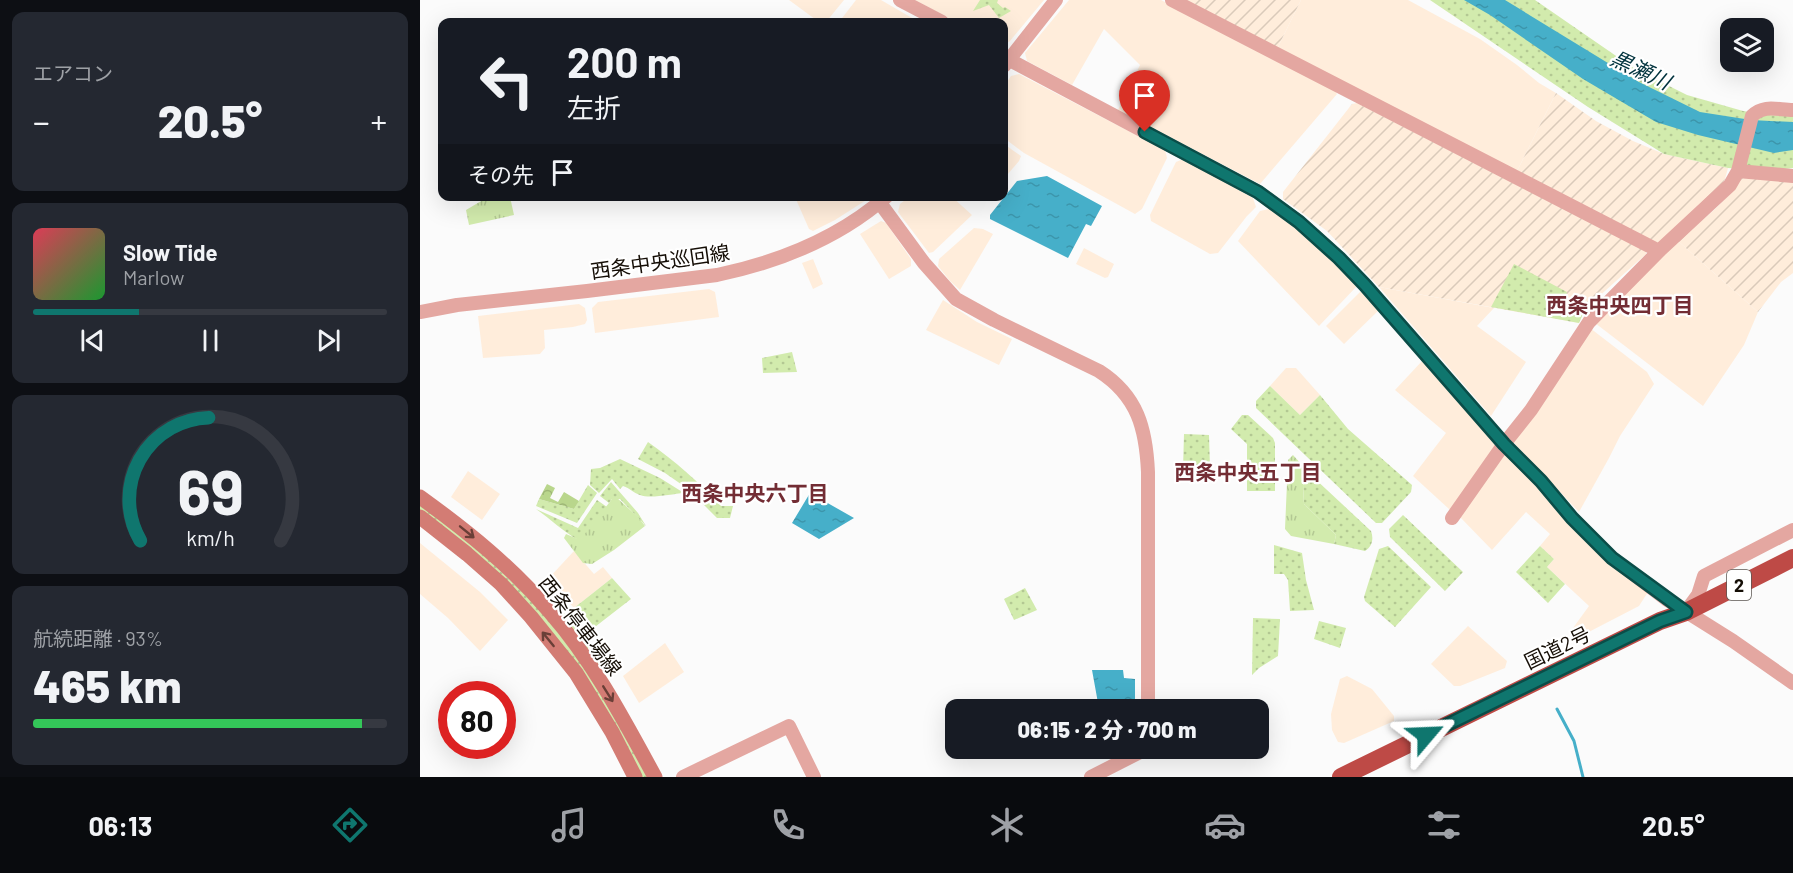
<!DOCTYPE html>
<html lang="ja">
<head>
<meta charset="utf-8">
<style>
	:root { --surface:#171b24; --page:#242831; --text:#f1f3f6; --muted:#9ea1a6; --line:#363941; --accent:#0f766e }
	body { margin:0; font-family:Barlow,"Noto Sans JP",sans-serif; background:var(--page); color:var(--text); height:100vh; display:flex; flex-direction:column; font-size:22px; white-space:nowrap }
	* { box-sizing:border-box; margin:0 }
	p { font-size:20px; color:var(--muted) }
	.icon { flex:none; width:33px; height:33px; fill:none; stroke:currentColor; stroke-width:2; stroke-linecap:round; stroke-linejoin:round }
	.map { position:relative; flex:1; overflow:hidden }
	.panel { display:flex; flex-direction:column; gap:12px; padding:12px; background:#0d0f14; width:420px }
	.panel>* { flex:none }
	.guide { position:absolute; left:18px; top:18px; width:570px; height:183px; border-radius:12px; box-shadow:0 6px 24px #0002; background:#171b24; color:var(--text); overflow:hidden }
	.fabs { position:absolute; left:1300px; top:18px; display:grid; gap:12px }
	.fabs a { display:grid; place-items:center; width:54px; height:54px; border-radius:12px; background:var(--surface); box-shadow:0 6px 24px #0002; font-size:30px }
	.speed { position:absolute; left:18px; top:681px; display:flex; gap:12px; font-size:30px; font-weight:700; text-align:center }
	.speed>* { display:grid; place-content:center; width:78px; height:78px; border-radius:50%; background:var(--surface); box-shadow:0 6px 24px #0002; line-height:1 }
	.speed .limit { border:9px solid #d22; background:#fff; color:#111 }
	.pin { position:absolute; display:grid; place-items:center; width:51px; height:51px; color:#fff; margin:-62px -26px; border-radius:50% 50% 50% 0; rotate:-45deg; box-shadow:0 0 6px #0007 }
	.pin .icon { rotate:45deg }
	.me { position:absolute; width:66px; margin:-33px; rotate:64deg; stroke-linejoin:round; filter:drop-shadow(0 0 4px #0008) }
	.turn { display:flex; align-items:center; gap:21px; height:126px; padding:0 30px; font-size:27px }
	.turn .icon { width:78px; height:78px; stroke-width:2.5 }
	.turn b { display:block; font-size:42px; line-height:51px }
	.then { display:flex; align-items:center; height:57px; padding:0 30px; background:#0003; gap:12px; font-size:22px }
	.big { font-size:45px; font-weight:800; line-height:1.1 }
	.panel .card { flex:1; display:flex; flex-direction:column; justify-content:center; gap:9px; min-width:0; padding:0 21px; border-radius:12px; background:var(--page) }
	.panel .dial { align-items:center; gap:0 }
	.dial svg { height:156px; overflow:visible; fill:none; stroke:var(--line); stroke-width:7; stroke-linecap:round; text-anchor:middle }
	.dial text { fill:var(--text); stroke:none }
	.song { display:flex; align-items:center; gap:18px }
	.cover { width:72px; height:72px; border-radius:9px; background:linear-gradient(135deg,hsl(350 70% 55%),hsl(130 70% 35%)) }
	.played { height:6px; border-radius:3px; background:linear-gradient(90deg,var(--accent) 30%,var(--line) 30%) }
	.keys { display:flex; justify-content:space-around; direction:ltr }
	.heat { display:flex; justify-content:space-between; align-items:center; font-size:33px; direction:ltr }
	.charge { height:9px; border-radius:4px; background:linear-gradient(90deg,#34c759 93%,var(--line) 0) }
	.trip { position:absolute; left:525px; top:699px; width:324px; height:60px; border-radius:12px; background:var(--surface); box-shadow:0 6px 24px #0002; font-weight:800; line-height:60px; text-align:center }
	.menu { display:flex; height:96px; justify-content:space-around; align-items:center; background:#090b0e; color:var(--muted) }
	.menu .icon { width:42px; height:42px }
	.menu .active { color:var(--accent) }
	.menu b { font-size:27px; color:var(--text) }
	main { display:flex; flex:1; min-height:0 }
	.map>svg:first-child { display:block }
	.built { fill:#ffeddb }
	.industrial { fill:url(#industrial-furrows) }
	.grass { fill:url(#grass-dots) }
	.forest { fill:url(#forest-crowns) }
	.park { fill:url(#park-tufts) }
	.water { fill:url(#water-ripples) }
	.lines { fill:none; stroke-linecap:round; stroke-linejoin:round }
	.stream { stroke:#46afc9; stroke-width:3 }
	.tertiary { stroke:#e4a7a1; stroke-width:14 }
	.secondary { stroke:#d37c74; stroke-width:15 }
	.trunk { stroke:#be4a46; stroke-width:18 }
	.oneway { stroke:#6a3f37 }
	.route-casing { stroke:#0a4d48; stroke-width:15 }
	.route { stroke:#0f766e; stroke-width:10 }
	.labels { text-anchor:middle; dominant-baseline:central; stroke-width:4.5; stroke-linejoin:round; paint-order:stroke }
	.shield { fill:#fff; stroke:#5b5651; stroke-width:1.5 }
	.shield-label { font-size:18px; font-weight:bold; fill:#150e06 }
	.street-label { font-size:20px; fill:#150e06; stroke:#fff }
	.water-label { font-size:21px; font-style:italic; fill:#00323d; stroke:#fff }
	.neighbourhood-label { font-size:21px; font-weight:bold; fill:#732d34; stroke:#fff }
</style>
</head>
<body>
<main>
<section class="panel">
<div class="card"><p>エアコン</p>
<div class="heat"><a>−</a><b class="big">20.5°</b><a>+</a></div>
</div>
<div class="card">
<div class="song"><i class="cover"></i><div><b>Slow Tide</b><p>Marlow</p></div></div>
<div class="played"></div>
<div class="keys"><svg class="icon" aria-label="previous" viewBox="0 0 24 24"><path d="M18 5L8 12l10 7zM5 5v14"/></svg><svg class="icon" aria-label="pause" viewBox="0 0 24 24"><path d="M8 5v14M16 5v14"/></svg><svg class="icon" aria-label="next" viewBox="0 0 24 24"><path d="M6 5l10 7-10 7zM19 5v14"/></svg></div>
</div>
<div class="card dial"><svg viewBox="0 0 100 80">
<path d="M14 69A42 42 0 1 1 86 69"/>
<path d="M14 69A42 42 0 0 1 49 6" stroke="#0f766e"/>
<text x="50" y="56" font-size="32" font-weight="700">69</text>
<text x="50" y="72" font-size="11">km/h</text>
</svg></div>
<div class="card"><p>航続距離 · 93%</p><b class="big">465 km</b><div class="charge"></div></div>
</section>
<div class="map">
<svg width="1373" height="777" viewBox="0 0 1373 777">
	<defs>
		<pattern id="industrial-furrows" width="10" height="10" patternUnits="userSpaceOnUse" patternTransform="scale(1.5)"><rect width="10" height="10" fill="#ffeddb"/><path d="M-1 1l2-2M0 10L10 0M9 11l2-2" fill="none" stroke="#dacaba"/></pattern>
		<pattern id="grass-dots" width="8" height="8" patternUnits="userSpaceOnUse" patternTransform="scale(1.5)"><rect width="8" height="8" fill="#d2ebad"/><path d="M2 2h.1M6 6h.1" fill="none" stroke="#b3c893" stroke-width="1.8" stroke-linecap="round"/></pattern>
		<pattern id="forest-crowns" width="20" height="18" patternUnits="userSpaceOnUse" patternTransform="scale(1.5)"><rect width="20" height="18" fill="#b9d68c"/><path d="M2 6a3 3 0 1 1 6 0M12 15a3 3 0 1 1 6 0" fill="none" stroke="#9eb677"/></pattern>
		<pattern id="park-tufts" width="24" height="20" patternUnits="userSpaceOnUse" patternTransform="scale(1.5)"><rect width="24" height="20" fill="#d2ebad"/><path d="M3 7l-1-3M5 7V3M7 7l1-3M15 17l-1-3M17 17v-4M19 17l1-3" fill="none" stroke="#b3c893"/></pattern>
		<pattern id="water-ripples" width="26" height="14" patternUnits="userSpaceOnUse" patternTransform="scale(1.5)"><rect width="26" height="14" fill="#46afc9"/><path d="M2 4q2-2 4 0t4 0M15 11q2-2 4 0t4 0" fill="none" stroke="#3c95ab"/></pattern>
	</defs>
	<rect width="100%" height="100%" fill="#fbfbfb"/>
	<path class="built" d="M369,0H424L406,22H399Z
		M436,0H461L499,22H419Z
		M495,0H624L590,41L584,45V22H536Z
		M649,0H741L913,88L917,94L840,184L698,110L720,65L684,29L652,85L607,61L605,53Z
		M881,0H988L1060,39L1097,65L1119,83L1136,93L1096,173L857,49Z
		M599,74L745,150L747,158L722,209L715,214L604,153L584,138V86L591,76Z
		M584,144L601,156L599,161L587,175L584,172Z
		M763,159L833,198L836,207L827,216L798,253L790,254L731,221L730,215L756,162Z
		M531,196L552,215L513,252L509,253L478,212L480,204L489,197Z
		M375,197H402L410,200L418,197H451L415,220L393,231L389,229Z
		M853,208L892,237L937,286L899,326L818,241L840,211Z
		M461,221L466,223L491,259V266L469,279L440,234Z
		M554,228L563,229L573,234L540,290L530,281L518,266L519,259Z
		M1258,241L1338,312L1324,345L1283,406L1175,323Z
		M664,248L694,264L688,277L685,278L656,264Z
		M393,259L403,284L393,289L382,263Z
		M959,287L1074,308L1057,326L1106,362L1071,416Z
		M289,289L295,292L299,317L175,333L172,308L178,302Z
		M942,290L959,310L924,344L906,326Z
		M523,300L557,322L592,339L579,365L506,330Z
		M159,304L165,308L167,320L165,324L153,327L124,330L125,348L120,354L63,358L58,316Z
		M1170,328L1227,372L1234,384L1200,436L1189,458L1159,512L1092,441Z
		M1003,360L1076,441L1074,451L1034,509H1029L993,476L1026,433L975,390Z
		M866,368H876L900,395L880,415L850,386Z
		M1085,451L1193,567L1228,592L1219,606L1161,636L1153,628L1169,606L1127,567L1134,559L1120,546L1130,534L1106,512L1072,550L1039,516Z
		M48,471L80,494L62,520L31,497Z
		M0,543L60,592L88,620L60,651L28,618L0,594Z
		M154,551L174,574L183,567L192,578L154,608L128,579Z
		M1048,626L1087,661L1085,668L1040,686H1034L1011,664Z
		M245,643L264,672L219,703L203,676Z
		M927,676L952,689L974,716V721L924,743L918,742L912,730L911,714L920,679Z"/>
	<path class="industrial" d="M764,0H881L857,49Z
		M1136,93L1176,121L1213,141L1244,154L1308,168L1305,179L1299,189L1238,244L1096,173Z
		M937,103L1226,251V254L1165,309L1159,323L959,287L907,231L863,199V192L932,104Z
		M1322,174L1373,182V273L1361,282L1338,312L1258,241L1294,210L1315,189Z"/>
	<path class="grass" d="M560,0H578L577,3L583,8L585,7L591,11L579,18L569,5L553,11Z
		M1010,0H1115L1215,69L1267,95L1323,111L1349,115L1373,116V168L1346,171L1308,168L1244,154L1168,107Z
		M1094,264L1147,292L1145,299L1165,309L1159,323L1071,307Z
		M372,352L377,372L343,373L342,358Z
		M850,386L880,415L900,395L928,429L992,485L991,492L962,523H956L836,408V401Z
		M822,415H828L853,438L855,443V491H827V444L811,429Z
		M764,434L789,435L790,468L763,469Z
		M228,442C255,461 279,482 301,506H313L310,518H297L268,489L245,473L218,459Z
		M200,459L240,478L264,493C252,494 230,499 220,495C213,493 210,488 203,486L200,489L192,479L179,493L170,485L171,469L180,468Z
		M892,476L951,531C954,539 952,547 945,551L914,544L916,535L884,504L883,485Z
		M191,482L218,513L226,526L200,499H192L189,503L180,496Z
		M168,485L177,493L157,523L116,506L119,499L154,509Z
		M177,500L187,507L160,541C143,532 131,519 116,509L158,528Z
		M0,504L50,542L118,607L172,677L227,777H221L159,669L0,512Z
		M983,515L1043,572L1025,591L970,537L969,529Z
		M854,545L882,553L886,580L894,610L870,611L868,580L864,574H854Z
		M968,546L1011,587L975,627L945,601L944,597L959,549Z
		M1120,546L1134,559L1127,567L1145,584L1128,603L1096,572Z
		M192,578L211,599L171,630L154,608Z
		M605,588L617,610L594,620L584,599Z
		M139,607L148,618L147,624L152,622L169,643L168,650H174L186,669L184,675L133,608Z
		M833,618L860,619L858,656L839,668L832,675Z
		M899,621L926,628L920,648L894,639Z"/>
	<path class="forest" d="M127,484L135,488L130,498L138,502L144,492L159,501L154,509L119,499Z"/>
	<path class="park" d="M68,197H90L94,215L49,225L46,210Z
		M873,455L892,476L883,485L884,504L916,535L914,544L871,536L865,529L868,460Z
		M196,497L218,517L225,526L194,550L172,564L163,563L144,538L146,534L160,540L192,499Z"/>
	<path class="water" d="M1044,0H1085L1219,82L1280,112L1331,120L1373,122V150L1354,153L1278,135L1236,122L1163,79L1070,15Z
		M627,176L682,206L671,226L666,224L648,258L570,219V215L597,181Z
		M390,493L434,518L399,539L372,523Z
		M672,670H703L704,678L715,679V707L710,709H675L673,706L678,703Z"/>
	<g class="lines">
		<path class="stream" d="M1137,709L1154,741L1163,777"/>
		<path class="tertiary" d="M480,0L522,22
			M752,0L1239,251
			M584,57L838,192L879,222L919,258L945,285L1084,444L1121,481L1152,518L1192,558L1246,599L1313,641L1373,683
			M584,66L636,0
			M1318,171L1373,176
			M460,203L504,263L536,299L574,320L679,371C718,396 726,429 728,472V710
			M0,312L37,305L167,291L297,275C359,262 419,238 467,196
			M1032,518L1084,444L1111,410L1169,322L1239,251L1310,185L1318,171L1332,116C1344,104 1358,110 1373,110
			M1267,610L1278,595L1284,576L1373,530
			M263,777L369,726L394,777
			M671,777L728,748"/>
		<path class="secondary" d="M0,497C47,531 92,567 130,612C173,661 204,720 235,777
			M0,517L47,554L81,584L111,617L156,673L192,732L215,777"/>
		<path class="trunk" d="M921,777L1240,621L1266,612L1373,558"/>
	</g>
	<defs><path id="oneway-shaft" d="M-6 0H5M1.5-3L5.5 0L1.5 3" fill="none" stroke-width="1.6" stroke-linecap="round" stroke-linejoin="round" transform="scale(1.5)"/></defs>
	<g class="oneway">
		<use href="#oneway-shaft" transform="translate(47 532) rotate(39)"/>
		<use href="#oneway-shaft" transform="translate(128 639) rotate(-129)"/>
		<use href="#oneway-shaft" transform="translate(188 694) rotate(58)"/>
	</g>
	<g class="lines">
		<g class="route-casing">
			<path id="route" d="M725,132L838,192L879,222L919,258L945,285L1084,444L1121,481L1152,518L1192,558L1266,612L1240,621L1006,735"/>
		</g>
		<use href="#route" class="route"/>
	</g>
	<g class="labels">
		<rect class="shield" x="1307" y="570" width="24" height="30" rx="4.5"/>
		<g class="shield-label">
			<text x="1319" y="585">2</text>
		</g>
		<g class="street-label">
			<text transform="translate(240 261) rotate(-8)">西条中央巡回線</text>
			<text transform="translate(161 625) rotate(52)">西条停車場線</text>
			<text transform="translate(1137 647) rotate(-26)">国道2号</text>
		</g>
		<g class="water-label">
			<text transform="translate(1221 69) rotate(25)">黒瀬川</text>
		</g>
		<g class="neighbourhood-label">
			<text x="1200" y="304">西条中央四丁目</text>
			<text x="828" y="471">西条中央五丁目</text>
			<text x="335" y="492">西条中央六丁目</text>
		</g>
	</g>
</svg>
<div class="fabs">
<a><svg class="icon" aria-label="layers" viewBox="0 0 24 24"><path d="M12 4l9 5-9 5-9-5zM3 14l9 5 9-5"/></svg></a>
</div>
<div class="speed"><div class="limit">80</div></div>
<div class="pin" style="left:725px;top:132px;background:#d93025"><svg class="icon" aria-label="arrive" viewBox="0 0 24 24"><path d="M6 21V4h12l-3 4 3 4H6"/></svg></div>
<svg class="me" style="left:1006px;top:735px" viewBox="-20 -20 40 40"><path d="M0-17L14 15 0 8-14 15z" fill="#0f766e" stroke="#fff" stroke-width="4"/></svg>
<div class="trip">06:15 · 2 分 · 700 m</div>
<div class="guide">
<div class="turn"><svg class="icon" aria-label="left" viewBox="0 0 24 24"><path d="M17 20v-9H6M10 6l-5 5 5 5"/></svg><div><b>200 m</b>左折</div></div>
<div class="then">その先<svg class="icon" aria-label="arrive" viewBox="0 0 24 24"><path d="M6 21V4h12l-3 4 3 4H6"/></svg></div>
</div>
</div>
</main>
<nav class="menu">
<b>06:13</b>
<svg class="icon active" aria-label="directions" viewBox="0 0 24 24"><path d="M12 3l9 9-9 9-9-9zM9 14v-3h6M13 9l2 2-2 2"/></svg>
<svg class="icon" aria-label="music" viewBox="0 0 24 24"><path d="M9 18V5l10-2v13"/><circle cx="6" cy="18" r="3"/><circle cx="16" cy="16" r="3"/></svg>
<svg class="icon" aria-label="phone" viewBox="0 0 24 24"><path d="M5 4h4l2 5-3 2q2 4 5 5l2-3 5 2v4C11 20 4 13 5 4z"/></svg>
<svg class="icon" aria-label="climate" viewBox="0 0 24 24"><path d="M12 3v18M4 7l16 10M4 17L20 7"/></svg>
<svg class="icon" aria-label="car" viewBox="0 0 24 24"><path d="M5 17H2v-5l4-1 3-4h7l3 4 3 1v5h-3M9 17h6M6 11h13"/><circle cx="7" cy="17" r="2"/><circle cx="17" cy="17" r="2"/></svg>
<svg class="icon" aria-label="filters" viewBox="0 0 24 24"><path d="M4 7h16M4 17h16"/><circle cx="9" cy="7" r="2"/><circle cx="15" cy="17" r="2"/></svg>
<b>20.5°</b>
</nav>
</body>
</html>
